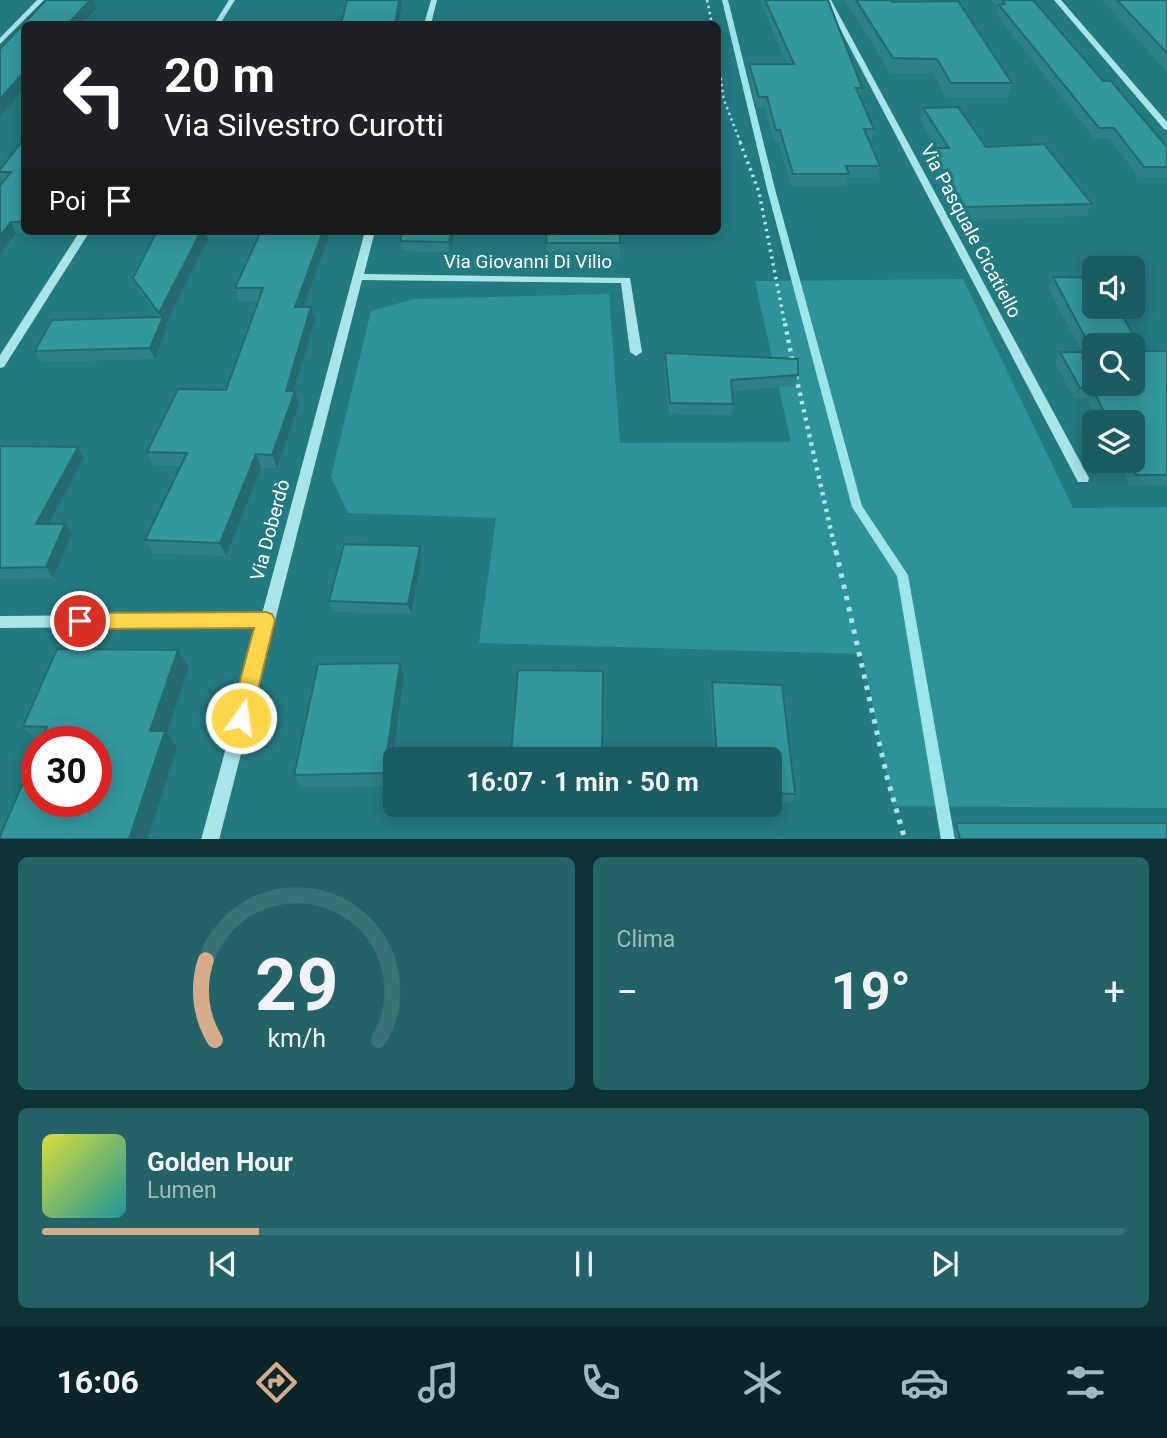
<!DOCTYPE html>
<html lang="it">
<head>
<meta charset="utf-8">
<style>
	:root { --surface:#1a5c61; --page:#236267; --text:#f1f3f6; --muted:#9fbabd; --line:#387176; --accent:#d6ab8b }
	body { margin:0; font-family:Roboto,sans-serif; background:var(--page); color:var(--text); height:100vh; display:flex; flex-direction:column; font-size:26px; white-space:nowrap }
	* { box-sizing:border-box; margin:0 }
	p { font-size:23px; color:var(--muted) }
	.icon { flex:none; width:38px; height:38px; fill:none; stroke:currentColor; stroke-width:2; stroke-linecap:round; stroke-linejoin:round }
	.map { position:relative; height:839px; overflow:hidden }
	.details { display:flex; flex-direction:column; gap:18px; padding:18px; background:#0e3335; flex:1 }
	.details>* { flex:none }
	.guide { position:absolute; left:21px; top:21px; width:700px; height:214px; border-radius:10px; box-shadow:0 4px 18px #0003; background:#202124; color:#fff; overflow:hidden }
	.controls { position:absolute; left:1082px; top:256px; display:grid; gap:14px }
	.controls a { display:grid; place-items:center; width:63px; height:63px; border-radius:10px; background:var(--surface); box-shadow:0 4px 18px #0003; font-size:35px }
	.speed { position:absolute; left:21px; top:726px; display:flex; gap:14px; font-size:35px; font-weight:700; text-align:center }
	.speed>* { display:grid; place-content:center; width:91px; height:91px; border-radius:50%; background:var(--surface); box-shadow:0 4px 18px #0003; line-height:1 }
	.speed .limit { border:10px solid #d22; background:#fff; color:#111 }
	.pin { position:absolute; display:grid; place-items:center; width:60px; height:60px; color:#fff; margin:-30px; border:4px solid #fff; border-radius:50%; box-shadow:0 2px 7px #0007 }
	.me { position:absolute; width:77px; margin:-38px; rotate:14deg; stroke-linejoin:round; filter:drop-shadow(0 0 5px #0008) }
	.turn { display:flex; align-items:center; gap:24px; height:147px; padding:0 28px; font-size:32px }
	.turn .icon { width:91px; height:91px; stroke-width:2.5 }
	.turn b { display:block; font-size:49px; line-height:60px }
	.then { display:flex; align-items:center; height:66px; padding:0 28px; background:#0003; gap:14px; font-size:26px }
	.big { font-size:52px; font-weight:700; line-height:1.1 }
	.details .tile { flex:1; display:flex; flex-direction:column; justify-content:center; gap:10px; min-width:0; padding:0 24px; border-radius:10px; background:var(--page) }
	.details .dial { align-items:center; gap:0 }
	.dial svg { height:182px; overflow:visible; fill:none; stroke:var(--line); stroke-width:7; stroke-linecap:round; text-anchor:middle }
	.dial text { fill:var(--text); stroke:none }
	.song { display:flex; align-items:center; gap:21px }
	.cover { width:84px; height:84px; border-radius:10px; background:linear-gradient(135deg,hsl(60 70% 55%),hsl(180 70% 35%)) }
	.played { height:7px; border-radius:4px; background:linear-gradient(90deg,var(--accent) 20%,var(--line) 20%) }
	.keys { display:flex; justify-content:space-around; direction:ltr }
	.heat { display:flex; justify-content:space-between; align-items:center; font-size:38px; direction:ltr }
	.details .tiles { flex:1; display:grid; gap:18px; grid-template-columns:1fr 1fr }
	.tile:last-child { grid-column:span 2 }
	.trip { position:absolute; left:383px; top:747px; width:399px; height:70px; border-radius:10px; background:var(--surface); box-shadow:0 4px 18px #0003; font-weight:700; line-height:70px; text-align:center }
	.dock { display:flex; height:112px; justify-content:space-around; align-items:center; background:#0a2527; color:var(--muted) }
	.dock .icon { width:49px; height:49px }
	.dock .active { color:var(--accent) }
	.dock b { font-size:32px; color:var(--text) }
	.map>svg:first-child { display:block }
	.green { fill:#2d9299 }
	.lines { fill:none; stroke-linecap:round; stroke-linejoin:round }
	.stream { fill:#9de5e8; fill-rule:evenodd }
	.path-far3 { stroke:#a9e4e7; stroke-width:2.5; stroke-dasharray:2.5 3.5; stroke-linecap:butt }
	.path-far2 { stroke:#a9e4e7; stroke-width:3.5; stroke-dasharray:2.5 4.5; stroke-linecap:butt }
	.path-far1 { stroke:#a9e4e7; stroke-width:4.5; stroke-dasharray:3.5 5; stroke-linecap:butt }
	.path { stroke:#a9e4e7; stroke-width:5; stroke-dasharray:4.5 7; stroke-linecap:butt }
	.minor { fill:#a9e4e7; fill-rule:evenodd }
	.wall { fill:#2c8288 }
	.shaded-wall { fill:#246a6f }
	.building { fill:#33979e; stroke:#246a6f; stroke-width:2; fill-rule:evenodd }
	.route { fill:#ffd54a; stroke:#a68a30; stroke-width:2 }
	.labels { text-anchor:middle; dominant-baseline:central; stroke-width:7; stroke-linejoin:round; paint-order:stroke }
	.street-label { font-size:19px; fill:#fff; stroke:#237a81 }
</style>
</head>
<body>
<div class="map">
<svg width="1167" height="840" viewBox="0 0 1167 840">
	<rect width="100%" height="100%" fill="#237a81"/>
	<path class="green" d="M963,279L1073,508L1167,507V808L893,806L862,654L479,643L496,518L348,513L331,477L371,311L414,299L609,294L620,443L791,442L755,281Z"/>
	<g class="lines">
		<path class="stream" d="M722,0H728L775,189L862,506L908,575L955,840H941L897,576L852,507L767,189Z"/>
		<path class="path-far3" d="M707,0L712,24
			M718,60L724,100L741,144"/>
		<path class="path-far2" d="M740,142L759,192L785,325"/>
		<path class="path-far1" d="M785,323L793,364
			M796,376L836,553"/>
		<path class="path" d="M836,551L887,777L905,840"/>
		<path class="minor" d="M37,0H44L0,44V38Z
			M229,0H235L220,24H214Z
			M431,0H437L431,24H424Z
			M825,0H831L1089,478L1088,482H1078Z
			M1054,0H1061L1167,122V130L1164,129Z
			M80,231H90L4,367L0,368V355Z
			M365,231H375L364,274L630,278L642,352L636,356L630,352L621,283L362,280L219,840H201L259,626L0,628V616L262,614Z"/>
	</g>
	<path class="wall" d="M761,0H828L862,88L860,97L874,129L871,140H869L880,166L877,177H848L846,186H791L778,141H774L765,108H757L748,74L749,64H787L761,3Z
		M845,0H891L892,2L1012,83L1007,97H946L933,73H890Z
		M991,0H1033L1103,81L1167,147V177H1139L1109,138H1094L996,14L998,8Z
		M1102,0H1167V72Z
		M923,108L986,147L1092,204L1086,216L961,220L926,160L929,148H937L920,120Z
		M24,139V231H27L26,233H16L0,254V186L3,182L0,175V170Z
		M157,231H331L304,307H311L315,320L294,391L299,404L277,468H261L226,556L153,553L145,540L181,466L154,465L147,452L226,390L258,301H239L235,288L258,239H208L166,324L167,328L155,359L41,362L35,351L158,317L139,291L133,278Z
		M403,231H455L450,253L402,251L400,241Z
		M546,243H620V259L547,258Z
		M1053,277L1094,306L1142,351H1167V486L1129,485L1117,460H1132V422H1098L1086,398H1074L1055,363L1060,352H1082L1048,288Z
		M665,353L798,375L795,386L732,391L733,404L732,415L669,414L664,363Z
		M0,446L78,447L84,458L49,524L72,534L53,578L0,579Z
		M420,546L422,557L411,614L333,612L329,601Z
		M178,650L189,668L167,733L177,748L148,839H0L96,742H38L23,726Z
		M603,671L601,760H512L511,753Z
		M404,677L389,786L301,787L294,775Z
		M712,682L782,685L795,794L792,803L770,802V760H714L710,692Z
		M956,823L1167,839H956L953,827Z"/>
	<path class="shaded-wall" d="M90,0H94L97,8L82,24H68Z
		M399,0H401L402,5L398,24H395Z
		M24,72V89L0,117V99Z
		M24,216V230L20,222Z
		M11,222L16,233L0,254V236Z
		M201,231H205L208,239L166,324L167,328L155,359L150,348L162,319L159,313Z
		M323,231H331L299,320L295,307Z
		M451,231H455L450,253L449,242Z
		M311,307L315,320L290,404L286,391Z
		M295,391L299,404L277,468L272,455Z
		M78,447L84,458L43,535L36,524Z
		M256,454L261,468L226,556L220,543Z
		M65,524L72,534L53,578L46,567Z
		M420,546L422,557L411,614L408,604Z
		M178,650L189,668L167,733L177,748L148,839H129L150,731Z
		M400,663L404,677L389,786L384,773Z"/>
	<path class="building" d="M46,0H90L68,24H24V72L0,99V49Z
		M347,0H399L395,24H341Z
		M765,0H828L862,88H856L874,129H864L880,166H846L849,174H793L780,130H776L767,97H759L749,64H794Z
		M856,0H891L892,2L958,1L1012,83H951L937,59L893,58Z
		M1002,0H1033L1103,81H1111L1167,147V167H1144L1114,128H1099L999,5L1005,4Z
		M1117,0H1167V53Z
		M958,107L986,147L1044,144L1092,204L965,207L929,148H949L923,108Z
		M24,139V216L20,222H11L0,236V186L11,172H0V170Z
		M157,231H201L159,313L133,278Z
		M261,231H323L295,307H311L286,391H295L272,455L256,454L220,543L145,540L187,453L147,452L178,389L226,390L263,288H235Z
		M403,231H451L449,242L400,241Z
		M547,231H620V243H546Z
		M1053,277L1094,278V306H1117L1142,351H1167V475H1136L1129,460H1132V422H1109L1092,387L1080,388L1060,352H1093ZM1094,345H1132V383H1094Z
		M163,317L150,348L35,351L52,320Z
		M665,353L798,359V375L731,380L733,404L670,403Z
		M0,446L78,447L36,524H65L46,567L0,568Z
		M344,544L420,546L408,604L329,601Z
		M57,649L178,650L150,731H165L129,839H0V836L37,750V802H96V742H40L47,727L23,726Z
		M400,663L384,773L294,775L318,664Z
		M518,670L603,671L602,754L511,753Z
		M712,682L782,685L795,794L770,793V760H717Z
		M956,823H1167V839H960Z"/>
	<path class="route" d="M266,612L272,614L275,620L251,718L248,725L241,727L233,725L230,718L254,628L80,629L73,627L70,621L73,615L80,613Z"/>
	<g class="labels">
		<g class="street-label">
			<text transform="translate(971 231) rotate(62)">Via Pasquale Cicatiello</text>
			<text x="528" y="261">Via Giovanni Di Vilio</text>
			<text transform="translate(270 530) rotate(-75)">Via Doberdò</text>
		</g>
	</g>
</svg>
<div class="controls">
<a><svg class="icon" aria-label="sound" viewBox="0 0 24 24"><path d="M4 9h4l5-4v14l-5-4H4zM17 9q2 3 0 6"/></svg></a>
<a><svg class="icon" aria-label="search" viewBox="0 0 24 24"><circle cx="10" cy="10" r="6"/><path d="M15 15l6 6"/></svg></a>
<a><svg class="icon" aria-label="layers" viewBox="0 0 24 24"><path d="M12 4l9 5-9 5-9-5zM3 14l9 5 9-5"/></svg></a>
</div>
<div class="speed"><div class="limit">30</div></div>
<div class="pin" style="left:80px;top:621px;background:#d93025"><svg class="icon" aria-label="arrive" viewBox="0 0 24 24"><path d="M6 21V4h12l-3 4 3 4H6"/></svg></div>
<svg class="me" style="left:241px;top:718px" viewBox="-20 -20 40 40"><circle r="17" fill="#ffd54a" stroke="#fff" stroke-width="3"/><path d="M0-11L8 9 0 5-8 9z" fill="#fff"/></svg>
<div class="trip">16:07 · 1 min · 50 m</div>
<div class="guide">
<div class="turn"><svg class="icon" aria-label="left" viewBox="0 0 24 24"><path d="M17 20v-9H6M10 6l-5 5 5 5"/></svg><div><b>20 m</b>Via Silvestro Curotti</div></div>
<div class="then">Poi<svg class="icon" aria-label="arrive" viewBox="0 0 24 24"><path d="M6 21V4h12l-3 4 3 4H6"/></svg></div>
</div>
</div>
<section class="details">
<div class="tiles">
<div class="tile dial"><svg viewBox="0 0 100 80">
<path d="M14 69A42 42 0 1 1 86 69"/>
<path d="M14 69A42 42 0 0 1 10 34" stroke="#d6ab8b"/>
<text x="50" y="56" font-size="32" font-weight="700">29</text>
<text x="50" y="72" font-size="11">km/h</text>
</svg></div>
<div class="tile"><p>Clima</p>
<div class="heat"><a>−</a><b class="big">19°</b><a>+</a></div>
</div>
<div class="tile">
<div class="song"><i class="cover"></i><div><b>Golden Hour</b><p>Lumen</p></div></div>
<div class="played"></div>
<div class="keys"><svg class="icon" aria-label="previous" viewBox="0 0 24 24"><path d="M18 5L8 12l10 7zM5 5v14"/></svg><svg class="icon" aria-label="pause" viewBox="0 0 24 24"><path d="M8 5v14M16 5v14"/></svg><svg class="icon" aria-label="next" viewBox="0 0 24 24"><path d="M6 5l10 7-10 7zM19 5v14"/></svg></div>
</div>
</div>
</section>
<nav class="dock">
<b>16:06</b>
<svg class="icon active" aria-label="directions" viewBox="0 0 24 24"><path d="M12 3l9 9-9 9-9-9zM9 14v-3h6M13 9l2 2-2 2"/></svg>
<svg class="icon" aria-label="music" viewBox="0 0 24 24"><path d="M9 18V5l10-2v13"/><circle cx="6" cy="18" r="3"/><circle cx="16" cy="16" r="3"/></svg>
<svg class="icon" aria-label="phone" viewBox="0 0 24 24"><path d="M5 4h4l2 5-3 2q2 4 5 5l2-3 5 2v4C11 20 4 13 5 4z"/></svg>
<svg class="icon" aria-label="climate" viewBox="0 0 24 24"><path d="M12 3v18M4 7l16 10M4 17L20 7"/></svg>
<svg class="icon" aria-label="car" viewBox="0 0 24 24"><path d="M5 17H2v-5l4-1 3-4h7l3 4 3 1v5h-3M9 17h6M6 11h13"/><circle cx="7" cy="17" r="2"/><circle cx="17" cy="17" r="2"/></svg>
<svg class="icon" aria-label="filters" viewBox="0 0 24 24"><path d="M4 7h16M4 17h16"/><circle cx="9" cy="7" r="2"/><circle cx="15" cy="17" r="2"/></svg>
</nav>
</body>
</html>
